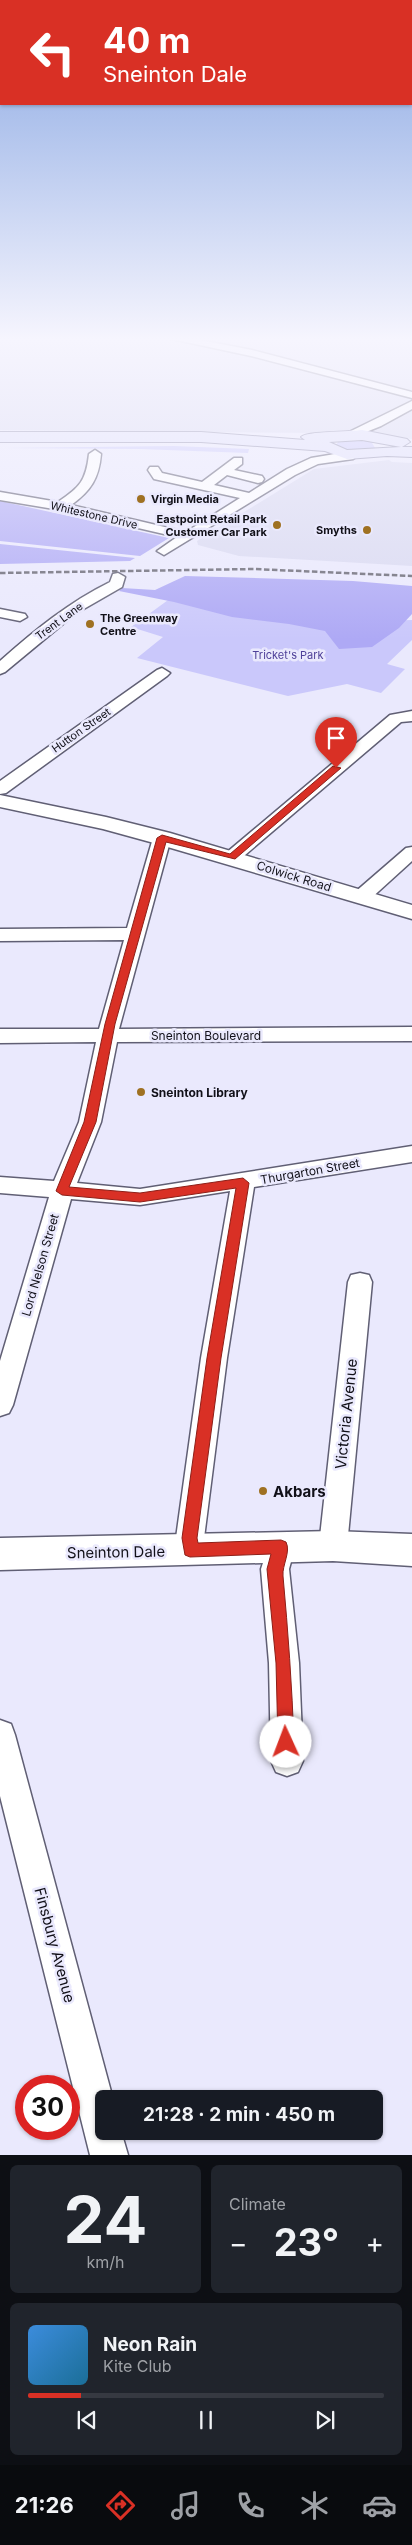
<!DOCTYPE html>
<html lang="en">
<head>
<meta charset="utf-8">
<style>
	:root { --surface:#171b24; --page:#20242c; --text:#f1f3f6; --muted:#9ea1a6; --line:#363941; --accent:#d93025 }
	body { margin:0; font-family:Inter,sans-serif; background:var(--page); color:var(--text); height:100vh; display:flex; flex-direction:column; font-size:19px; white-space:nowrap }
	* { box-sizing:border-box; margin:0 }
	p { font-size:16px; color:var(--muted) }
	.icon { flex:none; width:28px; height:28px; fill:none; stroke:currentColor; stroke-width:2; stroke-linecap:round; stroke-linejoin:round }
	.map { position:relative; height:2155px; overflow:hidden }
	.drawer { display:flex; flex-direction:column; gap:10px; padding:10px; background:#0d0f14; flex:1 }
	.drawer>* { flex:none }
	.hud { position:absolute; left:0px; top:0px; width:412px; height:105px; box-shadow:0 1px 4px #0004; background:#d93025; color:#fff; overflow:hidden }
	.speed { position:absolute; left:15px; top:2075px; display:flex; gap:10px; font-size:25px; font-weight:700; text-align:center }
	.speed>* { display:grid; place-content:center; width:65px; height:65px; border-radius:50%; background:var(--surface); box-shadow:0 1px 4px #0004; line-height:1 }
	.speed .limit { border:8px solid #d22; background:#fff; color:#111 }
	.pin { position:absolute; display:grid; place-items:center; width:42px; height:42px; color:#fff; margin:-51px -21px; border-radius:50% 50% 50% 0; rotate:-45deg; box-shadow:0 0 5px #0007 }
	.pin .icon { rotate:45deg }
	.me { position:absolute; width:55px; margin:-28px; rotate:358deg; stroke-linejoin:round; filter:drop-shadow(0 0 4px #0008) }
	.turn { display:flex; align-items:center; gap:18px; height:105px; padding:0 20px; font-size:22px }
	.turn .icon { width:65px; height:65px; stroke-width:2.5 }
	.turn b { display:block; font-size:35px; line-height:42px }
	.big { font-size:38px; font-weight:700; line-height:1.1 }
	.drawer .tile { flex:1; display:flex; flex-direction:column; justify-content:center; gap:8px; min-width:0; padding:0 18px; border-radius:8px; background:var(--page) }
	.drawer .dial { align-items:center; gap:0 }
	.dial b { font-size:65px; line-height:1 }
	.song { display:flex; align-items:center; gap:15px }
	.cover { width:60px; height:60px; border-radius:8px; background:linear-gradient(135deg,hsl(210 70% 55%),hsl(200 70% 35%)) }
	.played { height:5px; border-radius:2px; background:linear-gradient(90deg,var(--accent) 15%,var(--line) 15%) }
	.keys { display:flex; justify-content:space-around; direction:ltr }
	.heat { display:flex; justify-content:space-between; align-items:center; font-size:28px; direction:ltr }
	.drawer .tiles { flex:1; display:grid; gap:10px; grid-template-columns:1fr 1fr }
	.tile:last-child { grid-column:span 2 }
	.trip { position:absolute; left:95px; top:2090px; width:288px; height:50px; border-radius:8px; background:var(--surface); box-shadow:0 1px 4px #0004; font-weight:700; line-height:50px; text-align:center }
	.dock { display:flex; height:80px; justify-content:space-around; align-items:center; background:#090b0e; color:var(--muted) }
	.dock .icon { width:35px; height:35px }
	.dock .current { color:var(--accent) }
	.dock b { font-size:22px; color:var(--text) }
	.map>svg:first-child { display:block }
	.built { fill:#d9d9f1 }
	.green { fill:#cac8fb }
	.forest { fill:#aea9f5 }
	.lines { fill:none; stroke-linecap:round; stroke-linejoin:round }
	.minor-casing { stroke:#605f74; stroke-width:3 }
	.tertiary-casing { stroke:#605f74; stroke-width:3 }
	.primary-casing { stroke:#8b8aaa; stroke-width:2 }
	.minor { fill:#fff; fill-rule:evenodd }
	.tertiary { fill:#fff; fill-rule:evenodd }
	.primary { fill:#e0e0fb; fill-rule:evenodd }
	.rail { stroke:#676672; stroke-width:2.5; stroke-dasharray:5.5 2.5; stroke-linecap:butt }
	.route { fill:#d93025; stroke:#8d1f18 }
	.poi-dot { fill:#9f7122; stroke:#eae9fd; stroke-width:2 }
	.labels { text-anchor:middle; dominant-baseline:central; stroke-width:5; stroke-linejoin:round; paint-order:stroke }
	.far-poi-label { font-size:11px; font-weight:bold; fill:#111018; stroke:#eae9fd; text-anchor:start }
	.far-street-label { font-size:11px; fill:#111018; stroke:#eae9fd }
	.far-park-label { font-size:11px; fill:#4f4199; stroke:#eae9fd }
	.street-label { font-size:12px; fill:#111018; stroke:#eae9fd }
	.poi-label { font-size:12px; font-weight:bold; fill:#111018; stroke:#eae9fd; text-anchor:start }
	.near-street-label { font-size:15px; fill:#111018; stroke:#eae9fd }
	.near-poi-label { font-size:15px; font-weight:bold; fill:#111018; stroke:#eae9fd; text-anchor:start }
</style>
</head>
<body>
<div class="map">
<svg width="412" height="2155" viewBox="0 0 412 2155">
	<rect width="100%" height="100%" fill="#eae9fd"/>
	<path class="built" d="M0,338H412V439L350,430L320,433L0,430Z
		M389,460L392,462L412,463V566L239,556L198,545L197,541L314,469Z"/>
	<path class="green" d="M349,438L371,441L375,448L351,452L336,445L339,441Z
		M174,446L249,449L248,453L140,449L4,448Z
		M175,595L375,621L412,620V640L387,664L405,669L381,693L347,684L288,696L137,658L163,637L131,627Z"/>
	<path class="forest" d="M0,501L169,538L140,556L0,541Z
		M0,544L135,558L130,561L0,564Z
		M185,576L353,581L412,586V614L399,628L372,647L339,649L325,631L289,624L232,617L174,602L119,591L122,588L155,590Z"/>
	<g class="lines">
		<g class="minor-casing">
			<path id="minor" d="M167,338H190L252,350L412,392V398L251,356Z
				M412,401V409L381,426L351,438L345,434Z
				M95,450L101,454C99,478 91,491 71,505L186,532L240,498L154,479L148,470L150,467H158L162,473L202,482L234,458H242V464L234,470L262,476L264,479L262,482L258,483L227,475L214,485L249,493L287,469L311,458L353,451L359,455L353,459L318,464L295,475L164,555L157,551L177,537L60,510L0,500V492L58,502C80,487 86,481 89,454Z
				M118,573L125,577L122,587L75,614L5,672L0,674V661C34,631 69,602 110,582L113,574Z
				M0,609L25,614L27,617L20,621L0,617Z
				M162,668L170,673L167,676L6,793L0,794V781L157,670Z
				M412,711V721L401,722L238,861H226L223,857L226,853L390,715Z
				M162,833L168,834L171,838L119,1029L412,1027V1041L117,1042L101,1122L77,1183L140,1189L412,1146V1162L254,1187L227,1358L204,1538L205,1550L201,1559L191,1563L181,1559L177,1550L176,1538L201,1358L230,1191L140,1205L71,1199L13,1405L9,1413L0,1416V1361L49,1197L0,1193V1177L54,1181L79,1122L96,1042L0,1043V1029H99L124,940L0,941V929L127,928L153,838L156,834Z
				M412,847V861L368,901H354L352,897L354,893L406,848Z
				M360,1273L369,1275L372,1282L347,1546L343,1555L333,1559L323,1555L319,1546L348,1282L351,1275Z
				M281,1534L291,1538L295,1547L289,1569L299,1663L303,1761L298,1772L287,1776L276,1772L271,1761L269,1663L261,1569L271,1538Z
				M0,1720L11,1724L15,1735L113,2099H104V2131H121L128,2155H90L0,1796Z"/>
		</g>
		<g class="tertiary-casing">
			<path id="tertiary" d="M0,795L106,817L170,833L412,905V919L154,843L103,829L0,807Z
				M333,1531L412,1534V1566L333,1561L0,1570V1538Z"/>
		</g>
		<g class="primary-casing">
			<path id="primary" d="M362,430L407,439L410,442L402,447H412V457L387,456L347,459L325,451L201,442H0V432H201L305,440L301,437C306,431 351,432 362,430ZM362,440L401,447L347,450L329,442Z"/>
		</g>
		<use href="#minor" class="minor"/>
		<use href="#tertiary" class="tertiary"/>
		<use href="#primary" class="primary"/>
		<path class="rail" d="M0,573L254,569L412,576"/>
	</g>
	<linearGradient id="sky" x2="0" y2="1"><stop stop-color="#87a6e2"/><stop offset="0.53" stop-color="#f6f5fe"/><stop offset="1" stop-color="#f6f5fe" stop-opacity="0"/></linearGradient>
	<rect width="412" height="640" fill="url(#sky)"/>
	<path class="route" d="M333,766L341,768L235,859L166,842L115,1024L96,1122L69,1187L140,1193L243,1178L249,1183L221,1358L197,1538L198,1543L281,1540L286,1542C291,1552 282,1565 283,1576C288,1631 292,1686 294,1742L292,1747L286,1750L280,1747L278,1742L276,1663L267,1569L271,1554L190,1557L185,1555L182,1538L207,1358L236,1188L140,1202L62,1195L56,1191L84,1122L105,1024L157,838L162,835L230,854Z"/>
	<g class="poi-dot">
		<circle cx="141" cy="499" r="5"/>
		<circle cx="277" cy="525" r="5"/>
		<circle cx="367" cy="530" r="5"/>
		<circle cx="90" cy="624" r="5"/>
		<circle cx="141" cy="1092" r="5"/>
		<circle cx="263" cy="1491" r="5"/>
	</g>
	<g class="labels">
		<g class="far-poi-label">
			<text x="151" y="499">Virgin Media</text>
			<text x="267" y="519" text-anchor="end">Eastpoint Retail Park<tspan x="267" dy="13">Customer Car Park</tspan></text>
			<text x="357" y="530" text-anchor="end">Smyths</text>
			<text x="100" y="618">The Greenway<tspan x="100" dy="13">Centre</tspan></text>
		</g>
		<g class="far-street-label">
			<text transform="translate(94 515) rotate(13)">Whitestone Drive</text>
			<text transform="translate(59 621) rotate(-36)">Trent Lane</text>
			<text transform="translate(81 730) rotate(-35)">Hutton Street</text>
		</g>
		<g class="far-park-label">
			<text x="288" y="655">Tricket's Park</text>
		</g>
		<g class="street-label">
			<text transform="translate(294 876) rotate(17)">Colwick Road</text>
			<text x="206" y="1035">Sneinton Boulevard</text>
			<text transform="translate(310 1171) rotate(-10)">Thurgarton Street</text>
			<text transform="translate(40 1265) rotate(-74)">Lord Nelson Street</text>
		</g>
		<g class="poi-label">
			<text x="151" y="1092">Sneinton Library</text>
		</g>
		<g class="near-street-label">
			<text transform="translate(346 1414) rotate(-84)">Victoria Avenue</text>
			<text transform="translate(116 1552) rotate(-1)">Sneinton Dale</text>
			<text transform="translate(55 1945) rotate(75)">Finsbury Avenue</text>
		</g>
		<g class="near-poi-label">
			<text x="273" y="1491">Akbars</text>
		</g>
	</g>
</svg>
<div class="speed"><div class="limit">30</div></div>
<div class="pin" style="left:336px;top:768px;background:#d93025"><svg class="icon" aria-label="arrive" viewBox="0 0 24 24"><path d="M6 21V4h12l-3 4 3 4H6"/></svg></div>
<svg class="me" style="left:286px;top:1742px" viewBox="-20 -20 40 40"><circle r="19" fill="#fff"/><path d="M0-13L10 11 0 6-10 11z" fill="#d93025"/></svg>
<div class="trip">21:28 · 2 min · 450 m</div>
<div class="hud">
<div class="turn"><svg class="icon" aria-label="left" viewBox="0 0 24 24"><path d="M17 20v-9H6M10 6l-5 5 5 5"/></svg><div><b>40 m</b>Sneinton Dale</div></div>
</div>
</div>
<section class="drawer">
<div class="tiles">
<div class="tile dial"><b>24</b><p>km/h</p></div>
<div class="tile"><p>Climate</p>
<div class="heat"><a>−</a><b class="big">23°</b><a>+</a></div>
</div>
<div class="tile">
<div class="song"><i class="cover"></i><div><b>Neon Rain</b><p>Kite Club</p></div></div>
<div class="played"></div>
<div class="keys"><svg class="icon" aria-label="previous" viewBox="0 0 24 24"><path d="M18 5L8 12l10 7zM5 5v14"/></svg><svg class="icon" aria-label="pause" viewBox="0 0 24 24"><path d="M8 5v14M16 5v14"/></svg><svg class="icon" aria-label="next" viewBox="0 0 24 24"><path d="M6 5l10 7-10 7zM19 5v14"/></svg></div>
</div>
</div>
</section>
<nav class="dock">
<b>21:26</b>
<svg class="icon current" aria-label="directions" viewBox="0 0 24 24"><path d="M12 3l9 9-9 9-9-9zM9 14v-3h6M13 9l2 2-2 2"/></svg>
<svg class="icon" aria-label="music" viewBox="0 0 24 24"><path d="M9 18V5l10-2v13"/><circle cx="6" cy="18" r="3"/><circle cx="16" cy="16" r="3"/></svg>
<svg class="icon" aria-label="phone" viewBox="0 0 24 24"><path d="M5 4h4l2 5-3 2q2 4 5 5l2-3 5 2v4C11 20 4 13 5 4z"/></svg>
<svg class="icon" aria-label="climate" viewBox="0 0 24 24"><path d="M12 3v18M4 7l16 10M4 17L20 7"/></svg>
<svg class="icon" aria-label="car" viewBox="0 0 24 24"><path d="M5 17H2v-5l4-1 3-4h7l3 4 3 1v5h-3M9 17h6M6 11h13"/><circle cx="7" cy="17" r="2"/><circle cx="17" cy="17" r="2"/></svg>
</nav>
</body>
</html>
